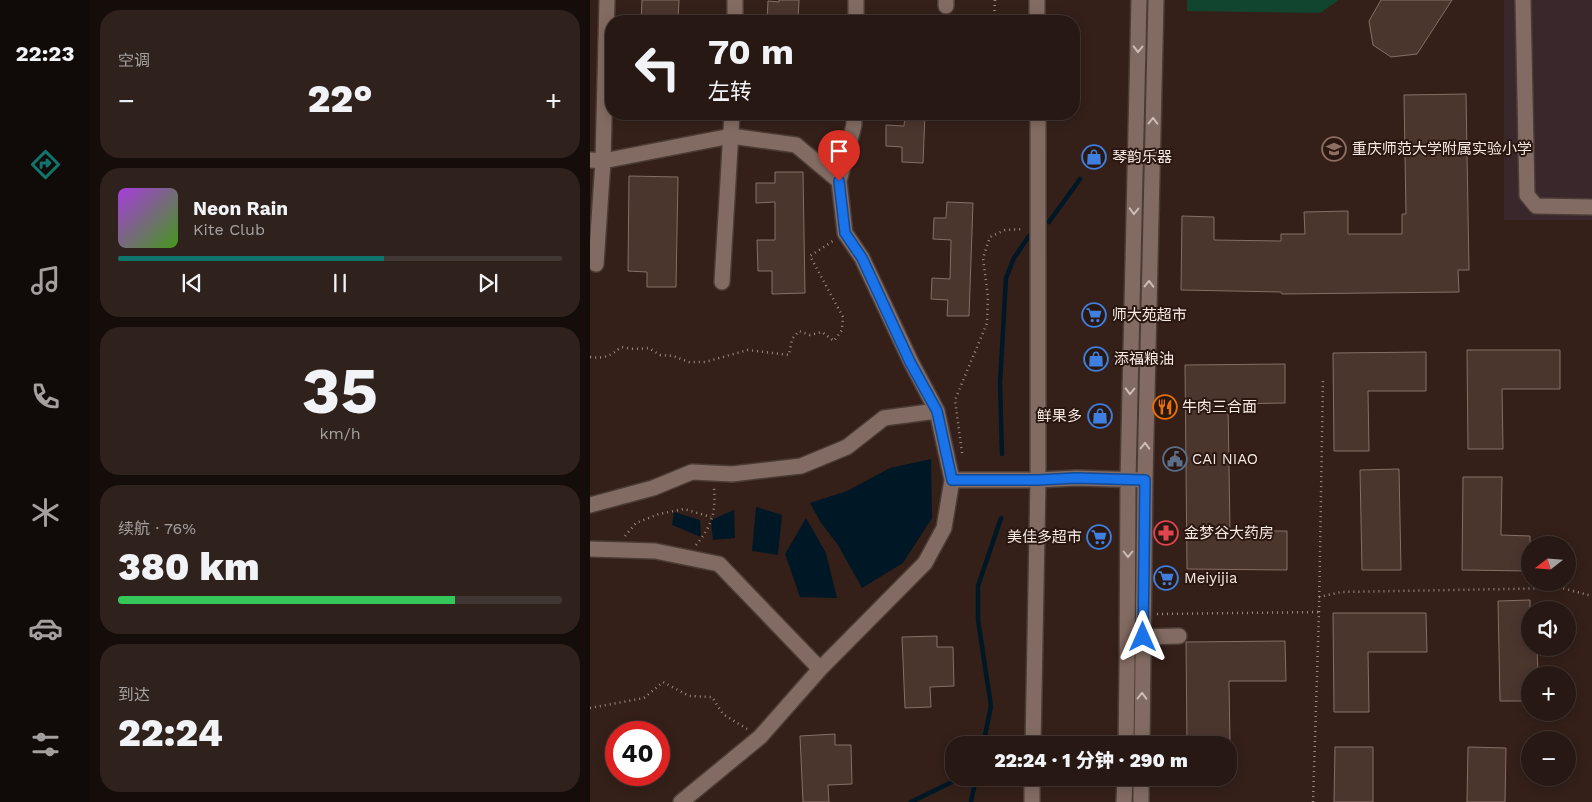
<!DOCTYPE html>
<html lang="zh">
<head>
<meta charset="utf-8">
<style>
	:root { --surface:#271813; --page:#2f211c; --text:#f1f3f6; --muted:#a4a0a0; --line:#433733; --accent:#0f766e }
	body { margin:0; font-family:"Work Sans","Noto Sans SC",sans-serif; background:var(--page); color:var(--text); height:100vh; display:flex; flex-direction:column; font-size:19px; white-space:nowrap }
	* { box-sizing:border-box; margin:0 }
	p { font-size:16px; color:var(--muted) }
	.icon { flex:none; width:28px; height:28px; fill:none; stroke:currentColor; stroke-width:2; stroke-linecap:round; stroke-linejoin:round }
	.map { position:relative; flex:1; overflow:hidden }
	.sheet { display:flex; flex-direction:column; gap:10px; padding:10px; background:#150d0a; width:500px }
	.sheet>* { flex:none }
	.guide { position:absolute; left:15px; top:15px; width:475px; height:105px; border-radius:20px; box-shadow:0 2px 12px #0003,0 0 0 1px var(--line); background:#271813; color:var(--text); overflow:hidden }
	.needle { width:32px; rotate:253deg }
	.buttons { position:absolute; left:931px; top:536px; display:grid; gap:10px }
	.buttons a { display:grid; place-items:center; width:55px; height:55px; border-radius:50%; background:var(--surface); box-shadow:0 2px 12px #0003,0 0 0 1px var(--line); font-size:25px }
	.speed { position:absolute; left:15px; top:721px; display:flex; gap:10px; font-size:25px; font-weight:700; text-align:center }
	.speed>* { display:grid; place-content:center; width:65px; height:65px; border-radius:50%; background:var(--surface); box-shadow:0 2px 12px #0003,0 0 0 1px var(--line); line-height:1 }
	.speed .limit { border:8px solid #d22; background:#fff; color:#111 }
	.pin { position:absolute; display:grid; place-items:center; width:42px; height:42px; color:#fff; margin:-51px -21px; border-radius:50% 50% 50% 0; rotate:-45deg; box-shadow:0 0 5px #0007 }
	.pin .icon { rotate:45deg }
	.me { position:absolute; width:55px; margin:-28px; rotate:0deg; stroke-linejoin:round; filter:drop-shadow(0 0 4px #0008) }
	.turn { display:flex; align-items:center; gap:18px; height:105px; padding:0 20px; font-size:22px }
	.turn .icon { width:65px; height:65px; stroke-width:2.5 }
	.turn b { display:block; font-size:35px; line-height:42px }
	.big { font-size:38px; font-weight:800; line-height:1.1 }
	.sheet .widget { flex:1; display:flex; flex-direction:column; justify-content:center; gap:8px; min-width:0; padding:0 18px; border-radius:20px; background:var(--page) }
	.sheet .dial { align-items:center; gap:0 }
	.dial b { font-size:65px; line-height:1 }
	.song { display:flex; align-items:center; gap:15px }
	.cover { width:60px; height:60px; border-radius:8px; background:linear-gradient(135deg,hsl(280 70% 55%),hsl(100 70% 35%)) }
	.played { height:5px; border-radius:2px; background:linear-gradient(90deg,var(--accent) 60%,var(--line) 60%) }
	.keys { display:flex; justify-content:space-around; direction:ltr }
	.heat { display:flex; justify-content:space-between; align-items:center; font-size:28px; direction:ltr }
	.charge { height:8px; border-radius:4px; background:linear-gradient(90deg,#34c759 76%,var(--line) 0) }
	.trip { position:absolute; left:355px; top:736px; width:292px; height:50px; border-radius:20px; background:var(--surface); box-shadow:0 2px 12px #0003,0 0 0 1px var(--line); font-weight:800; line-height:50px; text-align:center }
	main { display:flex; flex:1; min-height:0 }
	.dock { display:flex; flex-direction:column; width:90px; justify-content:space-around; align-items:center; background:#100a08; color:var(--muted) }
	.dock .icon { width:35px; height:35px }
	.dock .selected { color:var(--accent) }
	.dock b { font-size:22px; color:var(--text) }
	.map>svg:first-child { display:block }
	.commercial { fill:#3a272c }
	.green { fill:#12452f }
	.water { fill:#001725 }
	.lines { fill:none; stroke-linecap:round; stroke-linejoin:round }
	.stream { stroke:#001725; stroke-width:4.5 }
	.building { fill:#4b362e; stroke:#866e65 }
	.minor-casing { stroke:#4b3b35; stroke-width:18 }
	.path { stroke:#9b8a84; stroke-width:2.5; stroke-dasharray:1 4; stroke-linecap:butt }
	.minor { stroke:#826b62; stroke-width:15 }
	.oneway { stroke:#cdbcb6 }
	.route-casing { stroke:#114b97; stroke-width:12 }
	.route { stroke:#1a73e8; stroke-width:9 }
	.labels { text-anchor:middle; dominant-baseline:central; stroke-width:4; stroke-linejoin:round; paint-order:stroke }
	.poi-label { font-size:15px; fill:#f6e8e3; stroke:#2a1710; text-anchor:start }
</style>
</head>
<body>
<main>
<nav class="dock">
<b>22:23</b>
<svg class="icon selected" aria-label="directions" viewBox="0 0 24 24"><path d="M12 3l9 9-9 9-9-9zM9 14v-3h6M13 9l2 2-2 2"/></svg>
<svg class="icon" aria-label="music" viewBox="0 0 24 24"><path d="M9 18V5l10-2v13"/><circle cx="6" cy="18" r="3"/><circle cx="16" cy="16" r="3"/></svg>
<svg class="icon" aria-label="phone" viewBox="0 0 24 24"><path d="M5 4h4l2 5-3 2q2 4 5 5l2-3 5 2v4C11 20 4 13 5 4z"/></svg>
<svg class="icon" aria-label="climate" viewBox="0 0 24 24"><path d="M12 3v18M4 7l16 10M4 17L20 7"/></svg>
<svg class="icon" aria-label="car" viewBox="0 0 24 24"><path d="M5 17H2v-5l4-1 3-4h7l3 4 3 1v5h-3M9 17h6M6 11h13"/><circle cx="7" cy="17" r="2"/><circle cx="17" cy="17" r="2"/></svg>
<svg class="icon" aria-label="filters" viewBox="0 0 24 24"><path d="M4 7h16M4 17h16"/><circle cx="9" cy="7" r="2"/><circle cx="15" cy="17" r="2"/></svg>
</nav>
<section class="sheet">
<div class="widget"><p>空调</p>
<div class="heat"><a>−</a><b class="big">22°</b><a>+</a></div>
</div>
<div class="widget">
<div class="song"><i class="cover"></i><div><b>Neon Rain</b><p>Kite Club</p></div></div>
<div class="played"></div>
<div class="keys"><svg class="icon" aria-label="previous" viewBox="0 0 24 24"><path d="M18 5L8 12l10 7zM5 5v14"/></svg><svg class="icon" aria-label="pause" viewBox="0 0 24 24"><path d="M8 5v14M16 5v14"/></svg><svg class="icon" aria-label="next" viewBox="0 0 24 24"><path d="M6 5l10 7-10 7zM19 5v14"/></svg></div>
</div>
<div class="widget dial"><b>35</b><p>km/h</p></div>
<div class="widget"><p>续航 · 76%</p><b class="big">380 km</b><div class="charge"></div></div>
<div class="widget"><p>到达</p><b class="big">22:24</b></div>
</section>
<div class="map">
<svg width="1002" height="802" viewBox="0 0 1002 802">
	<rect width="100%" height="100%" fill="#342019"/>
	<path class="commercial" d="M914,0H1002V220H914Z"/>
	<path class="green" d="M597,0H749L730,13L597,11Z"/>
	<path class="water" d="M341,459L342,518L313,563L272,588L248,545L231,523L220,503L257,491L300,468Z
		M166,507L192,515L188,555L162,551Z
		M144,510L145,538L123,540L121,520Z
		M84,512L110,520L111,537L82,525Z
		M216,518L236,553L247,598L210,597L195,554Z"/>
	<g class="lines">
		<path class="stream" d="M459,222L490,179
			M412,454L410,383L416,278L424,258L439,236
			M393,745L401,706L388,620V586L411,518
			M321,802L370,778
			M381,802L386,778"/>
	</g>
	<path class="building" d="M52,0H89L88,21H51Z
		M189,0H209L208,21H177L178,1L189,2Z
		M791,0H862L827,54L801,57L783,45L779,21Z
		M876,94L879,270H868L869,292L692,294L691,292L591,290L592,216L624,217V240L691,241V234H715L714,212L758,211V234H812V214H816L814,95Z
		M315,114H335L333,163L312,162V147L296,146V125L314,126Z
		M185,172H213L215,293L182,294V271H168L167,240H185V202L166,203V183H185Z
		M39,176L88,177L86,287H57V272L38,271Z
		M357,202L383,203L379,316H357L358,300L341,299L342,278L360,279L361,240L343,239L344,218H356Z
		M877,350H970V389H912L913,449H878Z
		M836,352V391H778L779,451H744L743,353Z
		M695,364V403L638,404L640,531H697V570L597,569L595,365Z
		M809,469L811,570H772L770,470Z
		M873,477H912L911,535L940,536V571L872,570Z
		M940,600V648H947L948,675H940V701H910L908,601Z
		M743,613H836L837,652H778L779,712H744Z
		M347,636V647H363L364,686L340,687L341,707L315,708L312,637Z
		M695,641L696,681H639L640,745H597L596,642Z
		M245,734V745H261L262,784L238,785L239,802H213L210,736Z
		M745,747H783V802H744Z
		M878,747L916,748L915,802H877Z"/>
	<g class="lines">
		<g class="minor-casing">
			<path id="minor" d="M447,0V21
				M933,0L937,195L946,206L1002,207
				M356,6V0
				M145,21V0
				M266,21V0
				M0,160L13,161L141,136L206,145L249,181L255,233L272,258L321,362L347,411L362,480H448L486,478L555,480
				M249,181L264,125V114
				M6,264L13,161L17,0
				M132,282L142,114
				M0,505L63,488L102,472L142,474L211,466L257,447L294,418L347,411
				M0,549L65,551L129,564L230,669
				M553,637L589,636
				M443,745L448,480V114
				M536,745L537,669L538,480L549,0
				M552,745L555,480L566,0
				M91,802L170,737L230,669L335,563L354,528L362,480
				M442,802V778
				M534,802L535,778
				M551,802V778"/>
		</g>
		<path class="path" d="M404,21L405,0
			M0,357C13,359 21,356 31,347L43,349L59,348L70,355L83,356L99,362H115L158,350L199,355L202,339L209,331L220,335L232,332L244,341L252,330L253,317L220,256L243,241
			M372,453L365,400L397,323L398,297L393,258L400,237L415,230L434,229
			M35,536L46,523L69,514L94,509L121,517
			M106,545C122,526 126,512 124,488
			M729,597L751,592L972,588L1002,596
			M567,614L729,612
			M0,708L54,698L73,682L99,696L122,697L133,714L157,729
			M723,802L729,612L733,379"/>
		<use href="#minor" class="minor"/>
	</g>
	<defs><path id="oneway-chevron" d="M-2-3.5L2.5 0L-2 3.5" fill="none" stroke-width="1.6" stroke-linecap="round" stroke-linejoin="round" transform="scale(1.25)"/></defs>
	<g class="oneway">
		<use href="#oneway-chevron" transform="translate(548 49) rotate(91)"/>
		<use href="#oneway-chevron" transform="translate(563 121) rotate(-89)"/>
		<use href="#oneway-chevron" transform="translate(544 211) rotate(91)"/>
		<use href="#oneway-chevron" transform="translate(559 284) rotate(-89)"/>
		<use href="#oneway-chevron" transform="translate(540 391) rotate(91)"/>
		<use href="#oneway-chevron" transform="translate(555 446) rotate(-89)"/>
		<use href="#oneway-chevron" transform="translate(538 554) rotate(90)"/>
		<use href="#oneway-chevron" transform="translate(552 696) rotate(-89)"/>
	</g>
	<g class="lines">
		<g class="route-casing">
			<path id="route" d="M249,181L255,233L272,258L320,362L347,411L362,480H448L486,478L555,480L553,637"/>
		</g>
		<use href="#route" class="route"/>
	</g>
	<defs>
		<g id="school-ring" transform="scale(1.25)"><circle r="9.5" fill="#2a1710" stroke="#8d6e63" stroke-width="1.5"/><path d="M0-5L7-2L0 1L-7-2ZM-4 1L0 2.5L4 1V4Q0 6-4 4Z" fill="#8d6e63"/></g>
		<g id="shop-ring" transform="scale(1.25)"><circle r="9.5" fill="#2a1710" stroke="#3f7fe0" stroke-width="1.5"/><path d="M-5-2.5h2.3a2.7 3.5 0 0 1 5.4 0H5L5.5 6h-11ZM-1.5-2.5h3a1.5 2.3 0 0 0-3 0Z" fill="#3f7fe0"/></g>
		<g id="supermarket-ring" transform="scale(1.25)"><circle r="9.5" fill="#2a1710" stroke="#3f7fe0" stroke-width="1.5"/><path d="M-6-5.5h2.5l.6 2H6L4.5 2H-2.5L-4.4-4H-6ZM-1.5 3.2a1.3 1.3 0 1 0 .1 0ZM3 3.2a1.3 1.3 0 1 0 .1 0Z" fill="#3f7fe0"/></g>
		<g id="restaurant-ring" transform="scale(1.25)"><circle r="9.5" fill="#2a1710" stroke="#e8710a" stroke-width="1.5"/><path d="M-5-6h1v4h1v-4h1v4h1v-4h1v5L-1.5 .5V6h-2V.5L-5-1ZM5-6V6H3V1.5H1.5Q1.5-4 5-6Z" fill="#e8710a"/></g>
		<g id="civic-ring" transform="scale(1.25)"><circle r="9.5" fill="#2a1710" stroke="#5c6f8a" stroke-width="1.5"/><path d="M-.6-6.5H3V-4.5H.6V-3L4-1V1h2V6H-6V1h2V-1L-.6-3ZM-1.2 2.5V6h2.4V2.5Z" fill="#5c6f8a"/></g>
		<g id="pharmacy-ring" transform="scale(1.25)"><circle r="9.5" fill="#2a1710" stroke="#e0444e" stroke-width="1.5"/><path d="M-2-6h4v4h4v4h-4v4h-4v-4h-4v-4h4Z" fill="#e0444e"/></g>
	</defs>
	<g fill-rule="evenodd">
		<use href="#school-ring" x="744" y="149"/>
		<use href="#shop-ring" x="504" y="157"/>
		<use href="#supermarket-ring" x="504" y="315"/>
		<use href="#shop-ring" x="506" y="359"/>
		<use href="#restaurant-ring" x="575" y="407"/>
		<use href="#shop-ring" x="510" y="416"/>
		<use href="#civic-ring" x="585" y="459"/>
		<use href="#pharmacy-ring" x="576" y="533"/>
		<use href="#supermarket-ring" x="509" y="537"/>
		<use href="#supermarket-ring" x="576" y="578"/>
	</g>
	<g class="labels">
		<g class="poi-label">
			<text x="762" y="149">重庆师范大学附属实验小学</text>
			<text x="522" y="157">琴韵乐器</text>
			<text x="522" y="315">师大苑超市</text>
			<text x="524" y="359">添福粮油</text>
			<text x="592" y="407">牛肉三合面</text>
			<text x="492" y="416" text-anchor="end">鲜果多</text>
			<text x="602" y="459">CAI NIAO</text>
			<text x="594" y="533">金梦谷大药房</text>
			<text x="492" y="537" text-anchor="end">美佳多超市</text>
			<text x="594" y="578">Meiyijia</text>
		</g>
	</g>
</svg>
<div class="buttons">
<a><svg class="needle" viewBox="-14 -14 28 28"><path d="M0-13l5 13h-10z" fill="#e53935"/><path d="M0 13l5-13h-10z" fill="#a4a0a0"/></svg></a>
<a><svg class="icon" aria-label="sound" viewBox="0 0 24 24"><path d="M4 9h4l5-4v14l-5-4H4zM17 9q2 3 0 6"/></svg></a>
<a>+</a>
<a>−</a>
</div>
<div class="speed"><div class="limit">40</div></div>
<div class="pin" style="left:249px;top:181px;background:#d93025"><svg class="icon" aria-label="arrive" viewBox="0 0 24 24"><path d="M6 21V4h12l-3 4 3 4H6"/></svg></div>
<svg class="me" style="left:553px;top:637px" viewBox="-20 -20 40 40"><path d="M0-17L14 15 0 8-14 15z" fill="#1a73e8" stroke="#fff" stroke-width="4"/></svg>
<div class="trip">22:24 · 1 分钟 · 290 m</div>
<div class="guide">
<div class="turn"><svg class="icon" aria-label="left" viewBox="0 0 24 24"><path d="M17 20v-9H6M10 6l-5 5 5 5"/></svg><div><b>70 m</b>左转</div></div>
</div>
</div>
</main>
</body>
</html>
